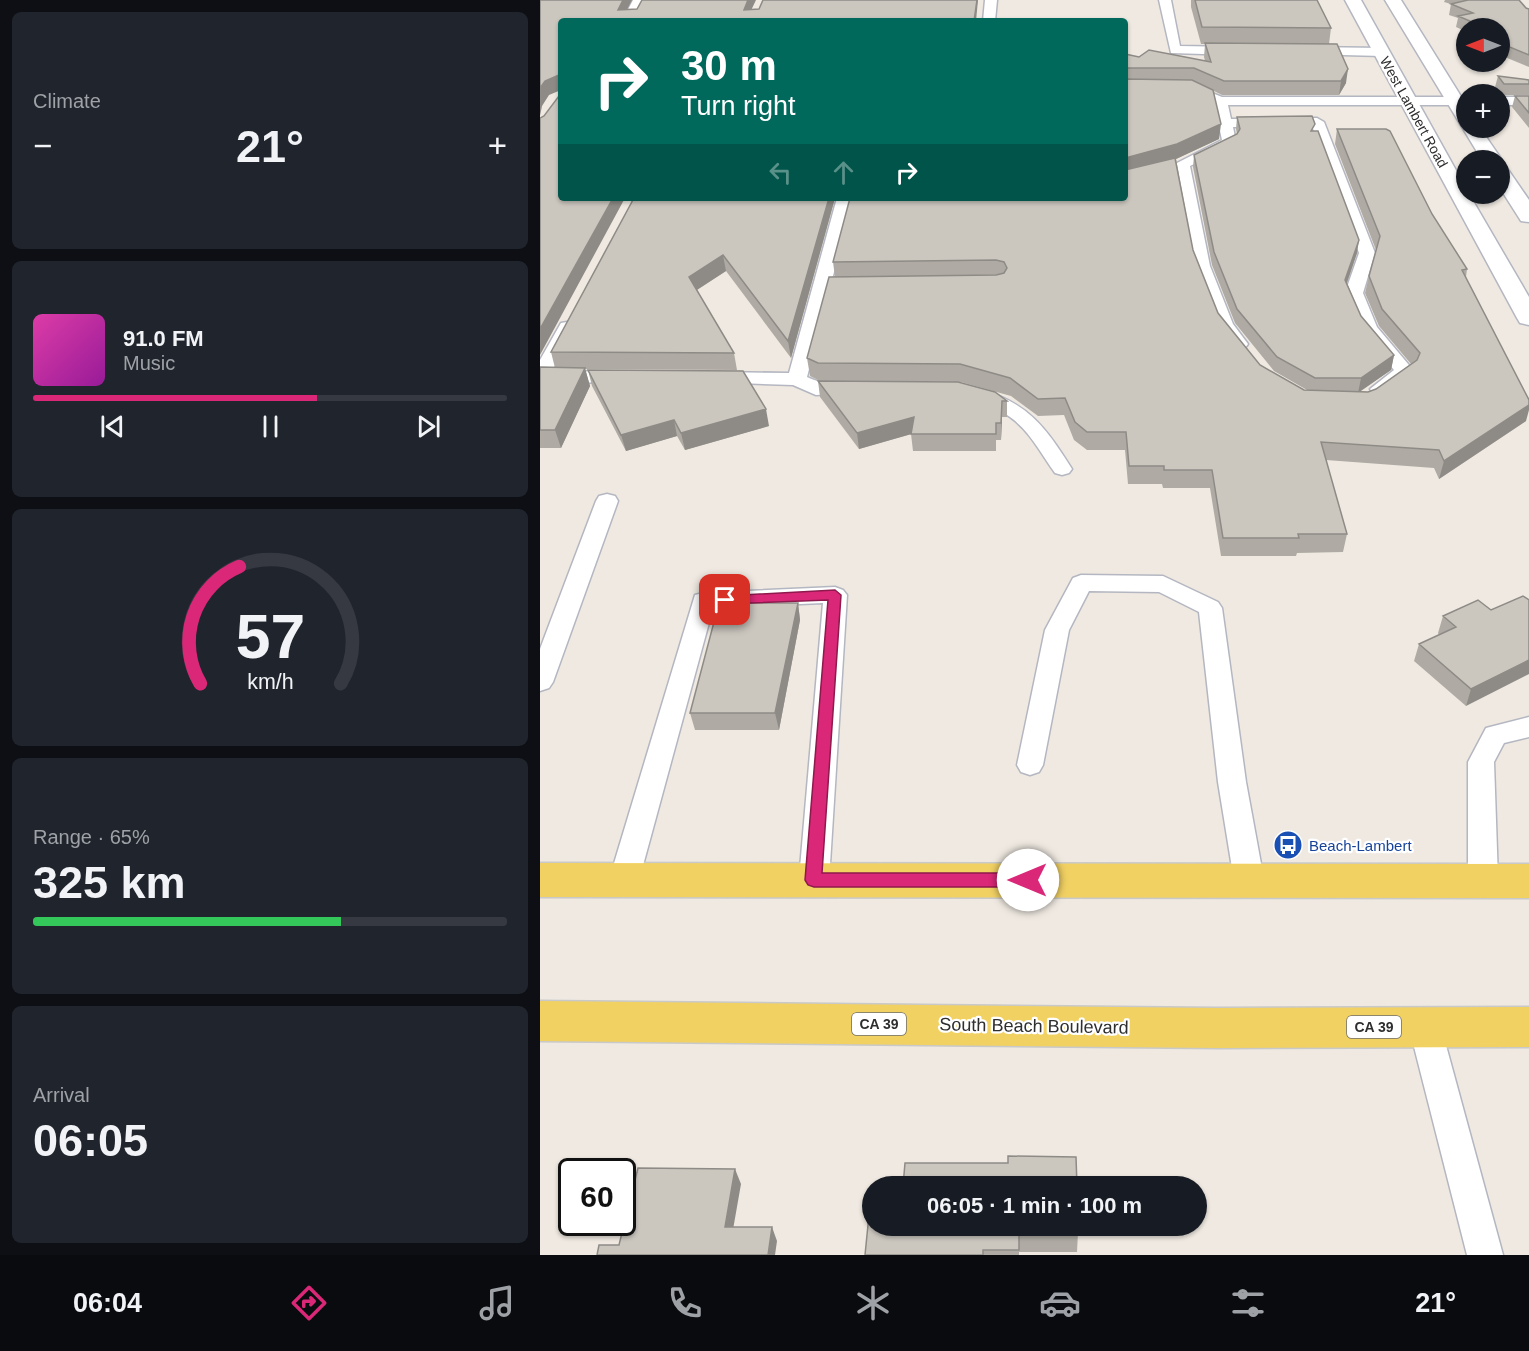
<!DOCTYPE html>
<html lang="en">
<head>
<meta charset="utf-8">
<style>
	:root { --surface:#171b24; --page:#20242c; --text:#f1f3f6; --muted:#9ea1a6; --line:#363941; --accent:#db2777 }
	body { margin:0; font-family:Helvetica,sans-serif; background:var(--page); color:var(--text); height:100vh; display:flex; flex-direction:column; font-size:22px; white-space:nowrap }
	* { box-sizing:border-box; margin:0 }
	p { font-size:20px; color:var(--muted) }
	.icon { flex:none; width:33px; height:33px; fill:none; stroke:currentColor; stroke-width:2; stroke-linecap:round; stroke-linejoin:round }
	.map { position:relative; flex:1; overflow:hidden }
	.drawer { display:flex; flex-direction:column; gap:12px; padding:12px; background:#0d0f14; width:540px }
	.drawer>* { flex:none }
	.banner { position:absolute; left:18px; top:18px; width:570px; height:183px; border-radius:6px; box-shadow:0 2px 4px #0004; background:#00695c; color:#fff; overflow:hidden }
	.needle { width:39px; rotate:270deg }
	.buttons { position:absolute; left:916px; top:18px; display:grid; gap:12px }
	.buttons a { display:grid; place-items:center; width:54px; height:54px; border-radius:50%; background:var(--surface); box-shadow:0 2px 4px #0004; font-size:30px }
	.speed { position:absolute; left:18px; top:1158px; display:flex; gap:12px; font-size:30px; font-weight:700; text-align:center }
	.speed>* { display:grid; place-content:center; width:78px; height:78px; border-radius:50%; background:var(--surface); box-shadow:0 2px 4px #0004; line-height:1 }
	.speed .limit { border:3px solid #111; border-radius:9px; background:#fff; color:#111 }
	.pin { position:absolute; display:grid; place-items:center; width:51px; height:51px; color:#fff; margin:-26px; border-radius:12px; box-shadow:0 3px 9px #0006 }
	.me { position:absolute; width:66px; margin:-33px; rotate:270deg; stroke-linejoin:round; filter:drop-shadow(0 0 4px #0008) }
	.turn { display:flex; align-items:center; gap:21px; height:126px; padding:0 24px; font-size:27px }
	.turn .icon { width:78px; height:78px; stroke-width:2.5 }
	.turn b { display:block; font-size:42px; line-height:51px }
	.lanes { display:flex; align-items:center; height:57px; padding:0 24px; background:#0003; justify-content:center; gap:30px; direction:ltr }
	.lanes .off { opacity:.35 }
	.big { font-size:45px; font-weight:600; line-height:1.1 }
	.drawer .widget { flex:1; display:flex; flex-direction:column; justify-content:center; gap:9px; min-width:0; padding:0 21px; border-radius:9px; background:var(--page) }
	.drawer .dial { align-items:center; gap:0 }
	.dial svg { height:156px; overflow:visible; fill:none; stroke:var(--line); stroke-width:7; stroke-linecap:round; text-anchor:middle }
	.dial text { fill:var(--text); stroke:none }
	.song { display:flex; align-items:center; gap:18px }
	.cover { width:72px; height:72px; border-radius:9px; background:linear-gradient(135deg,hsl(320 70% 55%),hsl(300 70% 35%)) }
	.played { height:6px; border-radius:3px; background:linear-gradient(90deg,var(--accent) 60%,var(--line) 60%) }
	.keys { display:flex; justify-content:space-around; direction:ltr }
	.heat { display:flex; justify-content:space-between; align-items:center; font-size:33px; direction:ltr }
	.charge { height:9px; border-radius:4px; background:linear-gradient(90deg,#34c759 65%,var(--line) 0) }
	.trip { position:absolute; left:322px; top:1176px; width:345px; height:60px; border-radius:30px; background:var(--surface); box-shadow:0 2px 4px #0004; font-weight:600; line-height:60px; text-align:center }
	.menu { display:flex; height:96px; justify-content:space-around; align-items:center; background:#090b0e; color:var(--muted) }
	.menu .icon { width:42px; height:42px }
	.menu .current { color:var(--accent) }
	.menu b { font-size:27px; color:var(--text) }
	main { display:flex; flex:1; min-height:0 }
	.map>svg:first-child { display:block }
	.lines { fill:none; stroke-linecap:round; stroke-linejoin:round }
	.lane-casing { stroke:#b4b7c1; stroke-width:3 }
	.street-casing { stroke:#b4b7c1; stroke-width:3 }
	.secondary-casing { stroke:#b4b7c1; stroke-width:3 }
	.primary-casing { stroke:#c9c9c9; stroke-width:3 }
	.lane { fill:#fff; fill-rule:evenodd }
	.street { fill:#fff; fill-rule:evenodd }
	.secondary { fill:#fff; fill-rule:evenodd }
	.primary { fill:#f2d163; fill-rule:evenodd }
	.wall { fill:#afaba4 }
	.shaded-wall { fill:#8e8b86 }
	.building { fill:#cbc7bf; stroke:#8e8b86; stroke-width:1.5 }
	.route { fill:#db2777; stroke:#8e194d; stroke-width:1.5 }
	.labels { text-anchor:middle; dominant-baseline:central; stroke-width:4.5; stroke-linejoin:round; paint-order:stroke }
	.far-street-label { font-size:14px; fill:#2e2e2e; stroke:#fff }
	.shield { fill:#fff; stroke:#6d6d6d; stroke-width:1.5 }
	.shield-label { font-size:14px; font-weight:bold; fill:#2e2e2e }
	.transit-label { font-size:15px; fill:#164399; stroke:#fff; text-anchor:start }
	.near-street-label { font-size:18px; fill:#2e2e2e; stroke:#fff }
</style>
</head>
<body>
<main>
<section class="drawer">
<div class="widget"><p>Climate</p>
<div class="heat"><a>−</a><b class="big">21°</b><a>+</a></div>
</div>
<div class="widget">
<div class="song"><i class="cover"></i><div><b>91.0 FM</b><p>Music</p></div></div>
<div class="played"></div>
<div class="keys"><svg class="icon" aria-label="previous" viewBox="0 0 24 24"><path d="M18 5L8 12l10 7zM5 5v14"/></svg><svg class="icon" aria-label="pause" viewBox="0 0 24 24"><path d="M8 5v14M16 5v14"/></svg><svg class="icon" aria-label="next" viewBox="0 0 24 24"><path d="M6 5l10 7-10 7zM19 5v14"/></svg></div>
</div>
<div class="widget dial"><svg viewBox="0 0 100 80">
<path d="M14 69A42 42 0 1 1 86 69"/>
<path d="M14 69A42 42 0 0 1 34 9" stroke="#db2777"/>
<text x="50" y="56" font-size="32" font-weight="700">57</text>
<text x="50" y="72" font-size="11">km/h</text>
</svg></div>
<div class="widget"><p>Range · 65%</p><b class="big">325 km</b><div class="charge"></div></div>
<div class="widget"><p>Arrival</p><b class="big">06:05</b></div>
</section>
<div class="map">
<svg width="989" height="1255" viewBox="0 0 989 1255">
	<rect width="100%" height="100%" fill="#efe9e1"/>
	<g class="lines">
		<g class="lane-casing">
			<path id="lane" d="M445,0H457L455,21H443Z
				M619,0H631L640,46L696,47L702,51L696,55L631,53Z
				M767,47L842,48L848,52L842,56L763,54L761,51L763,48Z
				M667,91L682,97H927V105H688L691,119L777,118L784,122L835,253L823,293L837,327L874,371L847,393H833L830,389L854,370L820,329L805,293L819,253L772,126L693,127L696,142L694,145L650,166L670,266L693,324L708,344L705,348C663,358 640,194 635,164L682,140L674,103L660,95Z
				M960,97H989V105H960Z
				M297,198H313L267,377C285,386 299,380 318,385L321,389L318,393L276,395L253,385L170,382L168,378L170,374L177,372L249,373Z
				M27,322L33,323L36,327L12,371L82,372L89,374L91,378L89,382L0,383V360L21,323Z
				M438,389C488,402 506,428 532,469L529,473L522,475L515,473C501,454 490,431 470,417C460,409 434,403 428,395L431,391Z
				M67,494L75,496L78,501L13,682L9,688L0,691V649L56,501L59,496Z
				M541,575L623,576L678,602L682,608L706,782L724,880L719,889L709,892L699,889L694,880L678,782L659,612L619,592L549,591L529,630L503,765L499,772L490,775L481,772L477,765L505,630L533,578Z
				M295,587L303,590L307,595L289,880L284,889L274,892L264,889L259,880L283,603L173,608L99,880L94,889L84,892L74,889L69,880L155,595L163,593Z
				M989,717V737L964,743L954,762L958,880L953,889L943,892L933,889L928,880V762L946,728Z
				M885,1012L896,1017L901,1027L963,1255H927L869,1027L874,1017Z"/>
		</g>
		<g class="street-casing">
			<path id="street" d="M93,0H109L98,21H82Z"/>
		</g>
		<g class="secondary-casing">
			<path id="secondary" d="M805,0H821L927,190V194H929L989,297V325L980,323L977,318Z
				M845,0H861L927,106V128H940L962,160L960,163V160H942Z
				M960,166L967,168L989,200V222L981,221L960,188Z"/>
		</g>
		<g class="primary-casing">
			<path id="primary" d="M0,863L989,864V898L0,897Z
				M0,1001L678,1008L989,1007V1047L678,1048L0,1041Z"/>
		</g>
		<use href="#lane" class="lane"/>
		<use href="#street" class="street"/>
		<use href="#secondary" class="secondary"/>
		<use href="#primary" class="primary"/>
	</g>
	<path class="wall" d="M651,0H777L791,28L789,44L806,83L799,95H682L674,91L679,139L636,159L653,250L678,313L720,365L764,390H767L734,371L695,323L672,265L653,167L654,155L697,134L696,129L697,117L774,131L817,253L807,283L821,316L854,355L851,370L820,391L828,392L836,389L871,364L839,326L825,293L829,276L836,250L795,144L797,129L892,214L927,269L926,277L986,421L899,479L894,468L786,460L807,534L803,552L757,553L756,556H681L670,488H623L622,484H588L585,450H547L534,440L524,415L498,416L471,396L421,382L280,381L270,376L267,358L295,277L293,262L585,198V54L599,57L665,61L664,57L665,44H661L651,7Z
		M905,0H979L986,8L989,9V67L960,55V28H927V32L916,27L918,18L909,15L911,4L904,2Z
		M958,76L989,80V95H961L955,87Z
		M975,96H989V128L972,107Z
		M94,198H295L251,358L186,271L157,290L194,353L197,370L45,369L50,386L21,448H0V367L15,368L11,352Z
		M48,370L229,426L145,450L137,436L86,451L52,386Z
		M278,381L467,401V417H462L461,440H456V451H373L371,434L319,449L280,397Z
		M989,600L926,706L874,661L879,644L899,635L898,633L903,616L951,610Z
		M258,603L260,620L239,730H155L150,713Z
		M333,1205L538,1232L537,1252H479V1255H325Z"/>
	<path class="shaded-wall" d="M83,0H92L81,21L78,10Z
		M208,0H216L206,21L204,10Z
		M437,0H438L436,21H434Z
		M808,69L806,83L799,95L801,81Z
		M19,75L21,90L9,95L2,106L0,116V88L5,81Z
		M681,124L679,139L636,159L585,173V158Z
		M73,198H85L0,355V329Z
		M289,198H295L251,358L248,341Z
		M819,240L817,253L803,294L805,280Z
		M183,255L186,271L152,293L149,277Z
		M854,355L851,370L818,393L821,378Z
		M45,368L50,386L21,448L15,430Z
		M462,401V417L461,440V423Z
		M989,405V410L986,421L899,479L904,461Z
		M226,409L229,426L145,450L141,433Z
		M374,417L375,433L319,449L317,433Z
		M134,420L137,436L86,451L81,435Z
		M258,603L260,620L239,730L235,713Z
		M989,660V674L926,706L931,689Z
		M195,1169L201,1184L191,1241L185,1227Z
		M232,1227L237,1241L235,1255H228Z"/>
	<path class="building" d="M0,0H83L78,10L97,9L102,0H208L204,10L219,9L223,0H437L434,21H21V198H73L0,329V118L4,116L19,96V75L5,81L0,88Z
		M655,0H777L791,28L662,27Z
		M927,0H979L986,8L989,9V55L960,43V28H946L918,16L933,13L911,4L928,0Z
		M665,43L797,44L808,69L801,81H684L654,68H585V54L599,57L609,50L671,62Z
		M958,76L989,80V84H964Z
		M585,79L652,80L673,90L681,124L637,144L585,158V160Z
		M975,96H989V113Z
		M772,116L775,124L771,131H778L819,240L805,280L821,316L854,355L821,378H775L737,357L697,309L674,252L654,155L697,134L700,129L697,117Z
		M797,129H846L850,131L892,214L927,269L922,270L989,400V405L904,461L899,450L781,442L807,534H758L759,538H683L672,470H624V466H589L586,432H547L535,422L525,398L498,399L470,378L420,364L278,363L267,358L289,277L456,275L464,273L467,268L464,262L456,260L293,262L310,198H585V170L635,158L653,250L678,313L720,365L764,390L828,392L836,389L877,360L880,353L842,309L829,276L840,236Z
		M94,198H289L248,341L183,255L149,277L194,353L11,352Z
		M0,367L45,368L15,430H0Z
		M48,370L203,371L226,409L141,433L134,420L81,435Z
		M278,381L418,382L455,392L467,401H462L461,423H456V434H371L374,417L317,433Z
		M983,596L989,600V660L931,689L879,644L916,627L903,616L938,600L951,610Z
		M179,603H258L235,713H150Z
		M468,1156L536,1157L537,1186H363L365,1163H468Z
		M98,1168L195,1169L185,1227H232L228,1255H57L59,1245H79Z
		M330,1205H333V1226H538V1232H479V1250H443V1255H325Z"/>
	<path class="route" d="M295,590L301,595L282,873H488L494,875L496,880L494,885L488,887H274L268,885L265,880L288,600L185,604L178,600L185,596Z"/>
	<defs>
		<g id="bus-disc" transform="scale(1.5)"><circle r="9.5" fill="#1a4fb4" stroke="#fff"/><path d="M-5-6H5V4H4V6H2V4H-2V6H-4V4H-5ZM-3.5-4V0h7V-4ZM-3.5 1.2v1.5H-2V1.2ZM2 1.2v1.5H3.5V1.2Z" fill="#fff"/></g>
	</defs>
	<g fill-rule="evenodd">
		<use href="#bus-disc" x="748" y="845"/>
	</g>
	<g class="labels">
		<g class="far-street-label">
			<text transform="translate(874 112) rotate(61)">West Lambert Road</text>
		</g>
		<g class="shield">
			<rect x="312" y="1013" width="54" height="22" rx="4.5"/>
			<rect x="807" y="1016" width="54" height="22" rx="4.5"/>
		</g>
		<g class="shield-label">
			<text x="339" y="1024">CA 39</text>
			<text x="834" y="1027">CA 39</text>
		</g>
		<g class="transit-label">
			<text x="769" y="845">Beach-Lambert</text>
		</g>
		<g class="near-street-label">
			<text transform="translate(494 1026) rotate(1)">South Beach Boulevard</text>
		</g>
	</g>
</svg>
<div class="buttons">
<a><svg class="needle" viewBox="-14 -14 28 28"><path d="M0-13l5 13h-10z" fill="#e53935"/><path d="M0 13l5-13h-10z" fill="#9ea1a6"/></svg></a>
<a>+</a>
<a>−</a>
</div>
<div class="speed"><div class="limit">60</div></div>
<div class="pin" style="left:185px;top:600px;background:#d93025"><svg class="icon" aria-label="arrive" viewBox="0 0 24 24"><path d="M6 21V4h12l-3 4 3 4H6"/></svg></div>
<svg class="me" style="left:488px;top:880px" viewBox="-20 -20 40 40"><circle r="19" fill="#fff"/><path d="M0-13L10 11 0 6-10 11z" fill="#db2777"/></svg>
<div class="trip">06:05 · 1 min · 100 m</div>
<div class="banner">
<div class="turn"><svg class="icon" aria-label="right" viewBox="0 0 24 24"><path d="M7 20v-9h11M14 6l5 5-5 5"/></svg><div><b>30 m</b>Turn right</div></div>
<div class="lanes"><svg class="icon off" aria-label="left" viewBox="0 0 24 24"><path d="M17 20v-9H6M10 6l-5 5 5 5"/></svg><svg class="icon off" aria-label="ahead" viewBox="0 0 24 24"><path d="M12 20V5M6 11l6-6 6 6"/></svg><svg class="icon" aria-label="right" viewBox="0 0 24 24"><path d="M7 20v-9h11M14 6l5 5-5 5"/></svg></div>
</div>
</div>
</main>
<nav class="menu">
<b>06:04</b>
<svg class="icon current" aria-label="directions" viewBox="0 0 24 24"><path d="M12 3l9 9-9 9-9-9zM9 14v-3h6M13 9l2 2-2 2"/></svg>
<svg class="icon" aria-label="music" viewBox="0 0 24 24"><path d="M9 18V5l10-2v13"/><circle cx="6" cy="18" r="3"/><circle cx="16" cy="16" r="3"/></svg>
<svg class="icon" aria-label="phone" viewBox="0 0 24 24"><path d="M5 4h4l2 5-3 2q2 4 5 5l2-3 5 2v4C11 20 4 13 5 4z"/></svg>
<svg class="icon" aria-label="climate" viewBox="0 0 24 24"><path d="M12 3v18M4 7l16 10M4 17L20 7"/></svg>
<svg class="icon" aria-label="car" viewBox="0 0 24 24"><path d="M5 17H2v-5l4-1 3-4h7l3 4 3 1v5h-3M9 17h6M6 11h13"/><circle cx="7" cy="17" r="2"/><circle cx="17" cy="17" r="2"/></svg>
<svg class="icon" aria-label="filters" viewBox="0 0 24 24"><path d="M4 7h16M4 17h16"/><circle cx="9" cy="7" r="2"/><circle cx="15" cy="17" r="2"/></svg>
<b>21°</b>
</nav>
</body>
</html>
